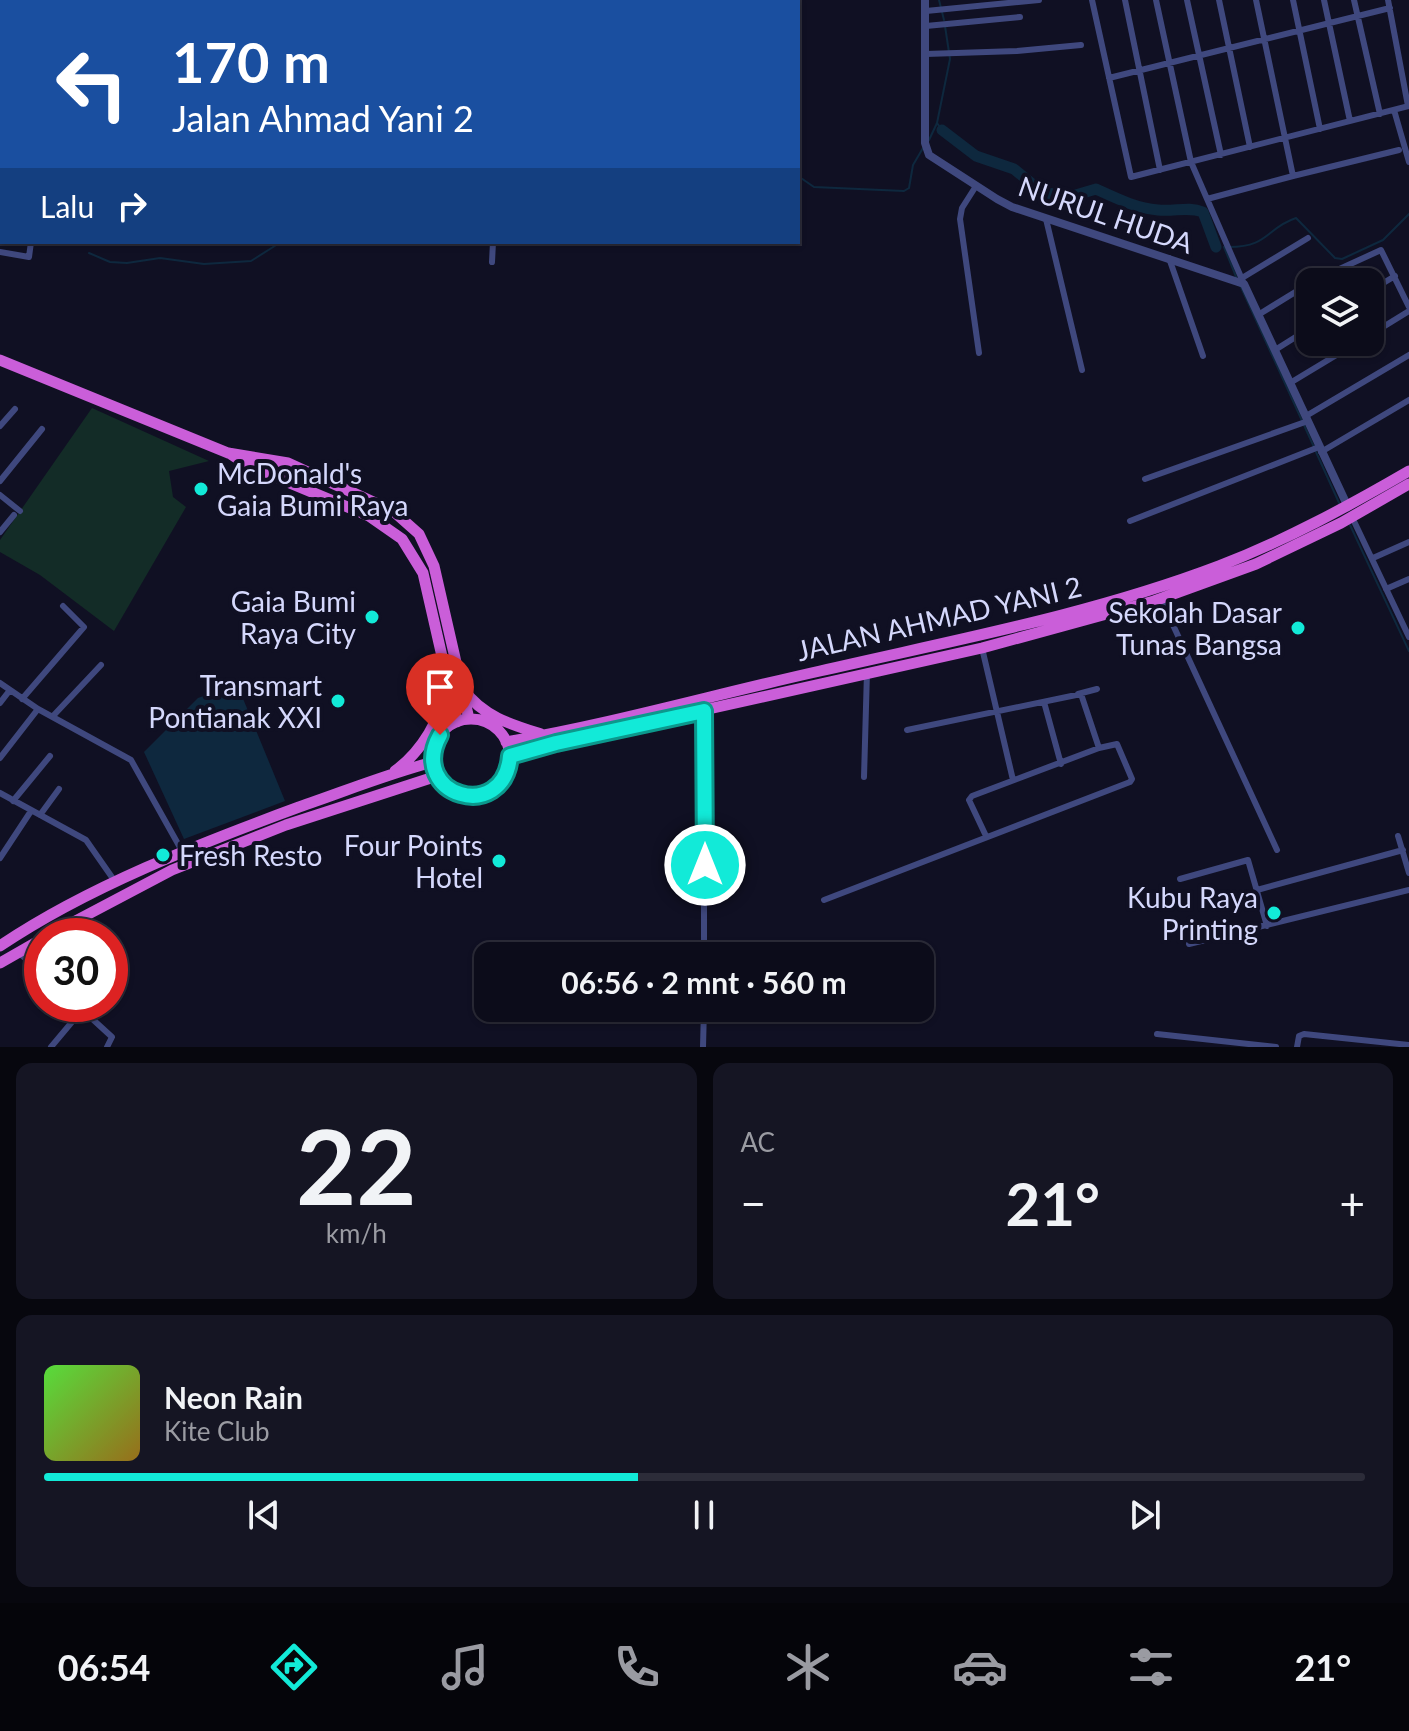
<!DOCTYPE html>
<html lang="id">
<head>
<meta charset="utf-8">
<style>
	:root { --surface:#0c0c1a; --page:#151523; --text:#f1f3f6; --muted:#9a9ba2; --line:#2c2c39; --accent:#12ead8 }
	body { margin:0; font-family:Lato,sans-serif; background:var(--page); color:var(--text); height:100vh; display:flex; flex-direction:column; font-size:30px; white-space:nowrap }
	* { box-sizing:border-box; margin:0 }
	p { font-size:26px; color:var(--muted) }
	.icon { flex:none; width:44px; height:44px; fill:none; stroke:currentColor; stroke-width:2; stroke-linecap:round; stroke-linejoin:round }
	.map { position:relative; height:1047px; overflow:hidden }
	.sheet { display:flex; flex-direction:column; gap:16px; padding:16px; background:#07070e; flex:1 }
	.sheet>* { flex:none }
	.hud { position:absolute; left:0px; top:0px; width:800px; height:244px; box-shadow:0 2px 6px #0004,0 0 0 2px var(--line); background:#1a4fa0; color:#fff; overflow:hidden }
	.tools { position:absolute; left:1296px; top:268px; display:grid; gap:16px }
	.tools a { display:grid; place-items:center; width:88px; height:88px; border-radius:16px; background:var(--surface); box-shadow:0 2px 6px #0004,0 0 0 2px var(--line); font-size:40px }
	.speed { position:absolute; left:24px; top:918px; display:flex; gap:16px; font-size:40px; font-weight:700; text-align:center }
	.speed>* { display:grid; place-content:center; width:104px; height:104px; border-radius:50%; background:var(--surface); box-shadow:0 2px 6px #0004,0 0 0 2px var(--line); line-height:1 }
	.speed .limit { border:12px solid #d22; background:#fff; color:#111 }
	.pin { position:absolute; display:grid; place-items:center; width:68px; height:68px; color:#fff; margin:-82px -34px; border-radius:50% 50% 50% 0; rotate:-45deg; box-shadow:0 0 8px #0007 }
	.pin .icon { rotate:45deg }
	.me { position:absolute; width:88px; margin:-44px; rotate:0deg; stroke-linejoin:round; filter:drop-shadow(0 0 6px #0008) }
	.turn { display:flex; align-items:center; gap:28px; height:168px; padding:0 40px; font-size:36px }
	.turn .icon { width:104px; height:104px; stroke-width:2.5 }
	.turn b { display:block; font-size:56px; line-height:68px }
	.then { display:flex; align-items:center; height:76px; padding:0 40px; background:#0003; gap:16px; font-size:30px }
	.big { font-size:60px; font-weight:700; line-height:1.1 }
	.sheet .tile { flex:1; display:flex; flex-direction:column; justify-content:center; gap:12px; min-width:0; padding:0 28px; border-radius:16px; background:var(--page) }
	.sheet .dial { align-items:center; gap:0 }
	.dial b { font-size:104px; line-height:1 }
	.song { display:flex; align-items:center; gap:24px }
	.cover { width:96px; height:96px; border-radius:12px; background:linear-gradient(135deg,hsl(110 70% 55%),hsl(40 70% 35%)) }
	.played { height:8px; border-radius:4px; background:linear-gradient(90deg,var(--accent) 45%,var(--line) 45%) }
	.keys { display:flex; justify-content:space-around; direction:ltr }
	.heat { display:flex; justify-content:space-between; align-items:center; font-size:44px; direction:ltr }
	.sheet .tiles { flex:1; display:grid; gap:16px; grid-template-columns:1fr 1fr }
	.tile:last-child { grid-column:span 2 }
	.trip { position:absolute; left:474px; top:942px; width:460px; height:80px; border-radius:16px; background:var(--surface); box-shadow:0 2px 6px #0004,0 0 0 2px var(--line); font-weight:700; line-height:80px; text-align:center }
	.dock { display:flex; height:128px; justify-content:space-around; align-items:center; background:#05050a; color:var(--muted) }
	.dock .icon { width:56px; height:56px }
	.dock .on { color:var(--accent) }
	.dock b { font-size:36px; color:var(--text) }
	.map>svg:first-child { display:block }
	.green { fill:#132c27 }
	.water { fill:#0e283e }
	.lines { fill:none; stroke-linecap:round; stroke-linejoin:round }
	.stream { stroke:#0e283e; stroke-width:2 }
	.river { stroke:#0e283e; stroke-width:11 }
	.minor { stroke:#3f487e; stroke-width:6 }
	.tertiary { stroke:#3f487e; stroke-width:8 }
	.trunk { stroke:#ca5ed9; stroke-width:11 }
	.route-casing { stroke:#0c988c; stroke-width:20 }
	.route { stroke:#12ead8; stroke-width:14 }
	.poi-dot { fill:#12ead8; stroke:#101023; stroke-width:3 }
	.labels { text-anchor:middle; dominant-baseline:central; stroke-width:8; stroke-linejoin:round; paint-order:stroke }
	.street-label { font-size:28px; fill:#d5d8fc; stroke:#101023 }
	.poi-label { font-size:28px; fill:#d5d8fc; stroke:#101023; text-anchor:end }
</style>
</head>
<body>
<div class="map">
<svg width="1409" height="1047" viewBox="0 0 1409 1047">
	<rect width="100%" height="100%" fill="#101023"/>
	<path class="green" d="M92,408L209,461L169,471L173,497L186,507L114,631L40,575L0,552V540Z"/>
	<path class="water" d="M237,684L285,801L184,839L144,752L198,698Z"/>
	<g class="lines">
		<path class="stream" d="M939,0L944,20
			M942,130L937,123L950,59L945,26
			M929,140L937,123
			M798,176L814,187L904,191L909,188L913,165L923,148
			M1224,247L1237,279
			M1229,247C1269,247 1266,228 1296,218L1335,258L1342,259L1383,240L1409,214
			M89,253L110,262L127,263L160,258L204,264L251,261L281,242
			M1240,285L1314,447
			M1316,452L1340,505
			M1350,525L1409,651"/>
		<path class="river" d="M942,130L976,156L1014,169L1042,192L1069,197L1096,189C1116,198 1135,208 1158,210C1174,212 1188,206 1203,212L1216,247"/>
		<path class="minor" d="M117,0L119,2
			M355,0V2
			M678,0L679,2
			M1092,0L1131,177L1409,106
			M1125,0L1160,170
			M1156,0L1191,162L1244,284
			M1187,0L1221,155
			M1219,0L1250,147
			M1293,0L1320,129
			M1324,0L1350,121
			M1354,0L1380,114
			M1388,0L1408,106
			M58,2L59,0
			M134,2L136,0
			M190,2L192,0
			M237,2L239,0
			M926,11L1039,0
			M926,26L1020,17
			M0,34L2,40
			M926,54L1017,51L1081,45
			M0,71L2,70
			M1109,78L1390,8
			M0,101H2
			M1394,110L1409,162
			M0,137H2
			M0,172L2,171
			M1293,176L1399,150
			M976,186L962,208L960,219L979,353
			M0,196H2
			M1207,199L1293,176L1256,0
			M1046,219L1082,370
			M0,252L29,257L31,242
			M1169,258L1203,356
			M492,262L493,242
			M1242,278L1308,238
			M1311,282L1381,250L1409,307
			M1370,291L1395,276
			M1258,315L1310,283
			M1370,335L1409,311
			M1275,350L1310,328
			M1290,383L1358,342
			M1306,416L1409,355
			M0,426L15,409
			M1321,452L1409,400
			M1145,479L1308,421
			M0,481L42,429
			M0,495L20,511
			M1352,517L1409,637
			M1130,521L1319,447
			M0,532L14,515
			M1373,558L1409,542
			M1386,589L1409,579
			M1161,599L1277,850
			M982,648L1013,780
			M0,683L38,709L131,760L182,851
			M1078,694L1097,689
			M22,699L84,627L63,606
			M1044,702L1061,764
			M0,703L10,690
			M704,711V956
			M53,716L101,665
			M907,730L1081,694L1099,748
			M0,758L38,709
			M864,777L867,672
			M0,793L86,840L116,883
			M13,801L50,756
			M40,815L59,789
			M1398,836L1409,873
			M0,858L31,811
			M1180,879L1248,860L1267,926
			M1257,890L1403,850
			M824,900L1130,782L1132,779L1117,744L1099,748L972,796L969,800L986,836
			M1189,944L1409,890
			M18,952L42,973
			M76,1004L112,1037L107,1047
			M1157,1034L1276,1047
			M51,1047L82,1010
			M703,1047L704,1008
			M1297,1047L1299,1036L1304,1034L1409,1045"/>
		<path class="tertiary" d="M925,0V143L929,155L997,199L1012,207L1244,284L1348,507"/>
		<path class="trunk" d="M0,360L228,453L288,463L393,511L419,534L434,566L469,719
			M229,453L247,465L369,516L402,539L423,573L457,722
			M464,690C482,716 512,725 541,734
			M432 758a39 39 0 1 1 78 0a39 39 0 1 1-78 0Z
			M506,742C612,724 716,694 820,671C954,640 1090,615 1219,566C1286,540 1347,507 1409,471
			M510,756L556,743L982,648L1154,601L1256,564L1341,523L1409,484
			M395,771C422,751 441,719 447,685
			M47,936L172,870L286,825L437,776
			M0,946C87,887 201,843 299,807C343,792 387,774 433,762
			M0,963L42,939"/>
	</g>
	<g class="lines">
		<g class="route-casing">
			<path id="route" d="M440,735C407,795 504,825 510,756L556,743L704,711L705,865"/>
		</g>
		<use href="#route" class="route"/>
	</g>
	<g class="poi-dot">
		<circle cx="201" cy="489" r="8"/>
		<circle cx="372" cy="617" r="8"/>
		<circle cx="1298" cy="628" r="8"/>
		<circle cx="338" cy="701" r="8"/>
		<circle cx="163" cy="855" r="8"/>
		<circle cx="499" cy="861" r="8"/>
		<circle cx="1274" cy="913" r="8"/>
	</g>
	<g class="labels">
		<g class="street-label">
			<text transform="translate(1106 214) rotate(19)">NURUL HUDA</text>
			<text transform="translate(939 618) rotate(-13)">JALAN AHMAD YANI 2</text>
		</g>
		<g class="poi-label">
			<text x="217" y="473" text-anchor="start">McDonald's<tspan x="217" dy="32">Gaia Bumi Raya</tspan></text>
			<text x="356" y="601">Gaia Bumi<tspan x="356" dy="32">Raya City</tspan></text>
			<text x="1282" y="612">Sekolah Dasar<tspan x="1282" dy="32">Tunas Bangsa</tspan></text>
			<text x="322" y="685">Transmart<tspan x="322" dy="32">Pontianak XXI</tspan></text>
			<text x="483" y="845">Four Points<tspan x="483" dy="32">Hotel</tspan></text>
			<text x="179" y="855" text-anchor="start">Fresh Resto</text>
			<text x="1258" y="897">Kubu Raya<tspan x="1258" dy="32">Printing</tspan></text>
		</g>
	</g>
</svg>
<div class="tools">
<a><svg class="icon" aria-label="layers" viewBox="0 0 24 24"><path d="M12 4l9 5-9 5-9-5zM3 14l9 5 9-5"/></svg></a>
</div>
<div class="speed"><div class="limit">30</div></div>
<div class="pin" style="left:440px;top:735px;background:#d93025"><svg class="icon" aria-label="arrive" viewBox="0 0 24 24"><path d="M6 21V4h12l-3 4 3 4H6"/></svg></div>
<svg class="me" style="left:705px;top:865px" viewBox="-20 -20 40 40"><circle r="17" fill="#12ead8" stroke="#fff" stroke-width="3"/><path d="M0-11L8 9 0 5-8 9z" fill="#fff"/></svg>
<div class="trip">06:56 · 2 mnt · 560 m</div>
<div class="hud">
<div class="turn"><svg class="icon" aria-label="left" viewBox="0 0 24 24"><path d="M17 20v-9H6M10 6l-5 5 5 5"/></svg><div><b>170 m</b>Jalan Ahmad Yani 2</div></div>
<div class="then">Lalu<svg class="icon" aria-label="right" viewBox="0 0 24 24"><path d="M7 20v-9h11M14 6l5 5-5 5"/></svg></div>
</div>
</div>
<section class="sheet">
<div class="tiles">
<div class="tile dial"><b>22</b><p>km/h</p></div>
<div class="tile"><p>AC</p>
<div class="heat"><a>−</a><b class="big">21°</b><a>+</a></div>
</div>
<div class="tile">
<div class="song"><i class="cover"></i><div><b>Neon Rain</b><p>Kite Club</p></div></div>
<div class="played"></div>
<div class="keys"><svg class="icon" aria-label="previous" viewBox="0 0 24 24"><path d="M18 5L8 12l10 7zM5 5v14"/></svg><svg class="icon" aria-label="pause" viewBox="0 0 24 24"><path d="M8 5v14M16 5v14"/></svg><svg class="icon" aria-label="next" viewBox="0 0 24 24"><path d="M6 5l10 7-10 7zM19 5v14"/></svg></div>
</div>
</div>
</section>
<nav class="dock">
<b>06:54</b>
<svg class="icon on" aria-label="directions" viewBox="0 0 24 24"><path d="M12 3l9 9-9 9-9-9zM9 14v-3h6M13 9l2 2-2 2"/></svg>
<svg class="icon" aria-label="music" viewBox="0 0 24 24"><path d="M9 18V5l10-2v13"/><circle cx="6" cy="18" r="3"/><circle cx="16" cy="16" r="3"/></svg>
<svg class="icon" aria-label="phone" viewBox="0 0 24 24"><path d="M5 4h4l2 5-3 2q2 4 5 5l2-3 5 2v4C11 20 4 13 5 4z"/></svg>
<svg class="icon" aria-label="climate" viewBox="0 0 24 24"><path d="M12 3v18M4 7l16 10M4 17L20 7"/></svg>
<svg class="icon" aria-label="car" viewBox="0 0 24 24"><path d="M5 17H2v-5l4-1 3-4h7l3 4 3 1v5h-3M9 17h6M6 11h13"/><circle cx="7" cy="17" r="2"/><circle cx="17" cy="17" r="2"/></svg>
<svg class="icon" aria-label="filters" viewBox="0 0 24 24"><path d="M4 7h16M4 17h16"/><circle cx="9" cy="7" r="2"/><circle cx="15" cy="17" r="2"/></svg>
<b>21°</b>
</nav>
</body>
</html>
